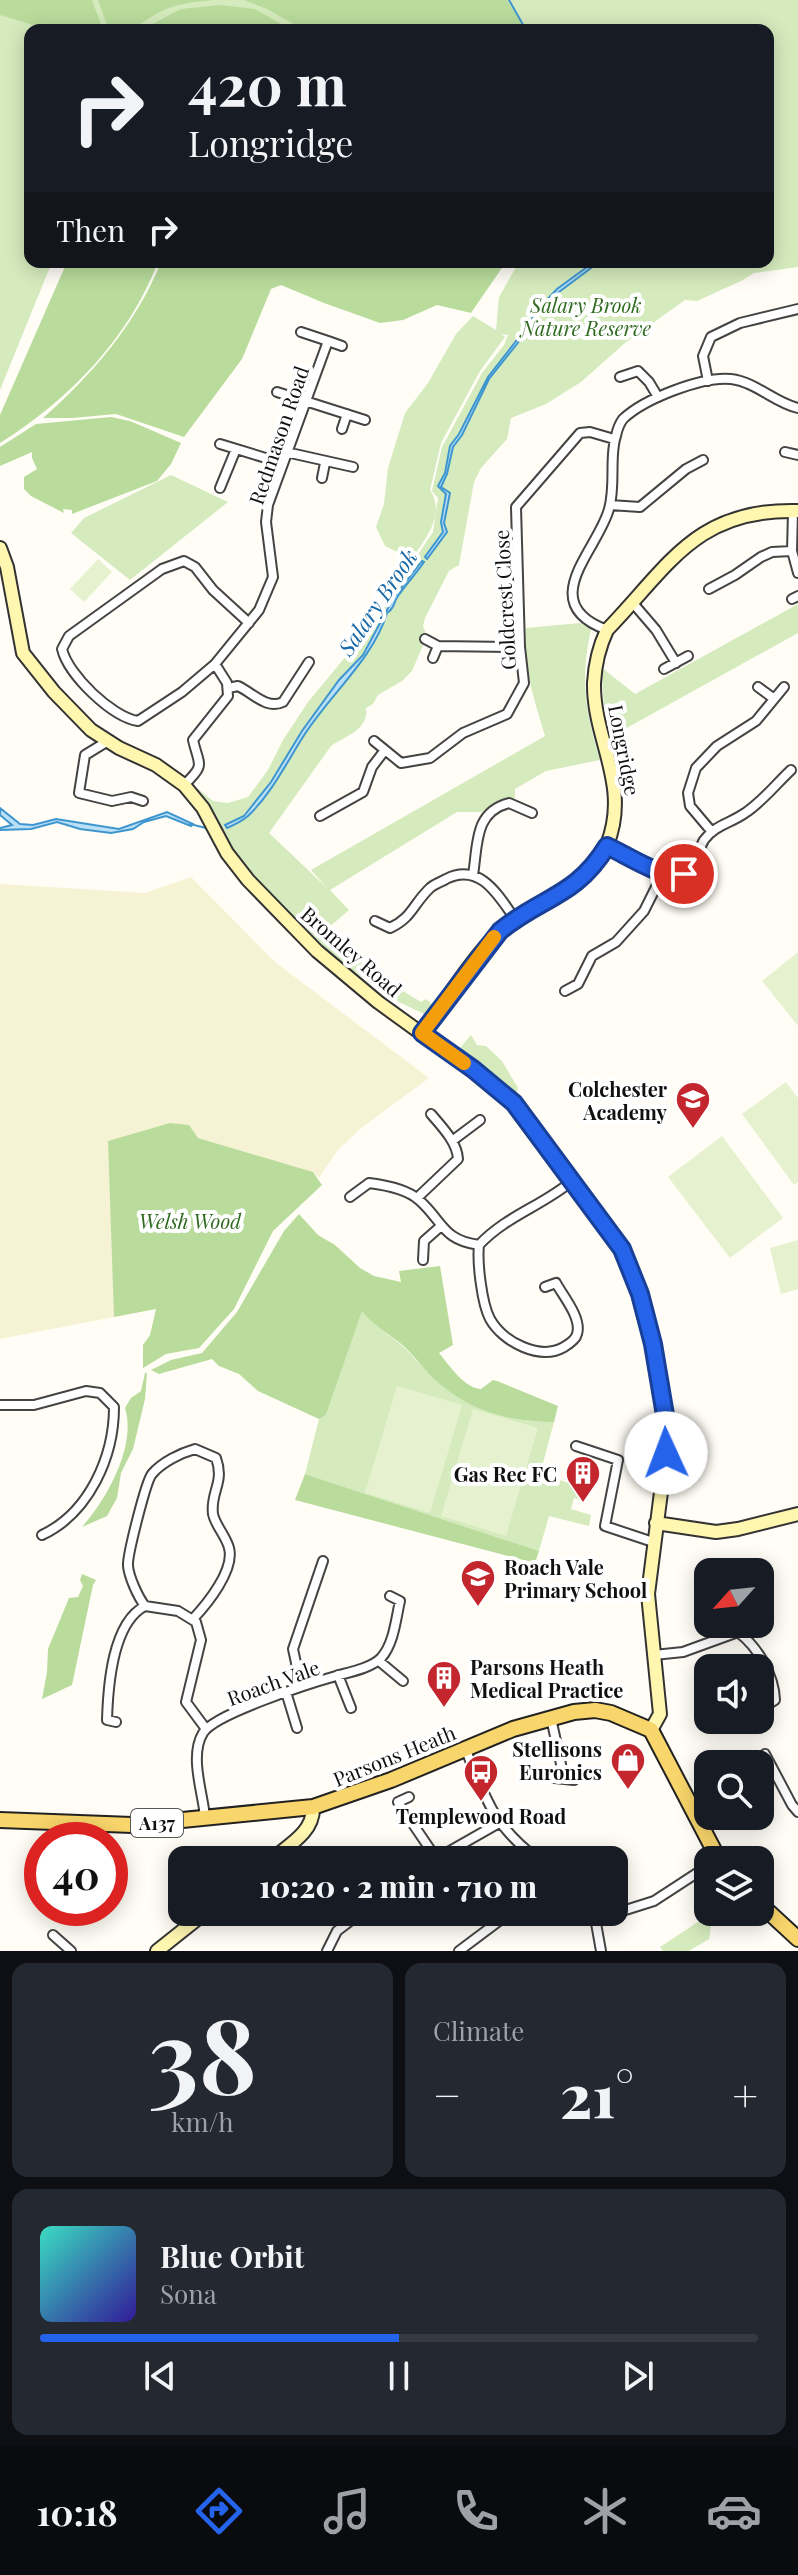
<!DOCTYPE html>
<html lang="en">
<head>
<meta charset="utf-8">
<style>
	:root { --surface:#171b24; --page:#242831; --text:#f1f3f6; --muted:#9ea1a6; --line:#363941; --accent:#2563eb }
	body { margin:0; font-family:"Playfair Display",serif; background:var(--page); color:var(--text); height:100vh; display:flex; flex-direction:column; font-size:30px; white-space:nowrap }
	* { box-sizing:border-box; margin:0 }
	p { font-size:26px; color:var(--muted) }
	.icon { flex:none; width:44px; height:44px; fill:none; stroke:currentColor; stroke-width:2; stroke-linecap:round; stroke-linejoin:round }
	.map { position:relative; height:1951px; overflow:hidden }
	.side { display:flex; flex-direction:column; gap:12px; padding:12px; background:#0d0f14; flex:1 }
	.side>* { flex:none }
	.hud { position:absolute; left:24px; top:24px; width:750px; height:244px; border-radius:16px; box-shadow:0 4px 20px #0003; background:#171b24; color:var(--text); overflow:hidden }
	.needle { width:52px; rotate:243deg }
	.controls { position:absolute; left:694px; top:1558px; display:grid; gap:16px }
	.controls a { display:grid; place-items:center; width:80px; height:80px; border-radius:16px; background:var(--surface); box-shadow:0 4px 20px #0003; font-size:40px }
	.speed { position:absolute; left:24px; top:1822px; display:flex; gap:16px; font-size:40px; font-weight:700; text-align:center }
	.speed>* { display:grid; place-content:center; width:104px; height:104px; border-radius:50%; background:var(--surface); box-shadow:0 4px 20px #0003; line-height:1 }
	.speed .limit { border:12px solid #d22; background:#fff; color:#111 }
	.pin { position:absolute; display:grid; place-items:center; width:68px; height:68px; color:#fff; margin:-34px; border:4px solid #fff; border-radius:50%; box-shadow:0 2px 8px #0007 }
	.me { position:absolute; width:88px; margin:-44px; rotate:358deg; stroke-linejoin:round; filter:drop-shadow(0 0 6px #0008) }
	.turn { display:flex; align-items:center; gap:28px; height:168px; padding:0 32px; font-size:36px }
	.turn .icon { width:104px; height:104px; stroke-width:2.5 }
	.turn b { display:block; font-size:56px; line-height:68px }
	.then { display:flex; align-items:center; height:76px; padding:0 32px; background:#0003; gap:16px; font-size:30px }
	.big { font-size:60px; font-weight:800; line-height:1.1 }
	.side .card { flex:1; display:flex; flex-direction:column; justify-content:center; gap:12px; min-width:0; padding:0 28px; border-radius:16px; background:var(--page) }
	.side .dial { align-items:center; gap:0 }
	.dial b { font-size:104px; line-height:1 }
	.song { display:flex; align-items:center; gap:24px }
	.cover { width:96px; height:96px; border-radius:12px; background:linear-gradient(135deg,hsl(170 70% 55%),hsl(250 70% 35%)) }
	.played { height:8px; border-radius:4px; background:linear-gradient(90deg,var(--accent) 50%,var(--line) 50%) }
	.keys { display:flex; justify-content:space-around; direction:ltr }
	.heat { display:flex; justify-content:space-between; align-items:center; font-size:44px; direction:ltr }
	.side .tiles { flex:1; display:grid; gap:12px; grid-template-columns:1fr 1fr }
	.card:last-child { grid-column:span 2 }
	.trip { position:absolute; left:168px; top:1846px; width:460px; height:80px; border-radius:16px; background:var(--surface); box-shadow:0 4px 20px #0003; font-weight:800; line-height:80px; text-align:center }
	.dock { display:flex; height:128px; justify-content:space-around; align-items:center; background:#090b0e; color:var(--muted) }
	.dock .icon { width:56px; height:56px }
	.dock .current { color:var(--accent) }
	.dock b { font-size:36px; color:var(--text) }
	.map>svg:first-child { display:block }
	.farmland { fill:#f6f3d4 }
	.green { fill:#d5ebbd }
	.forest { fill:#b9dc9c }
	.pitch { fill:#e6f2cf }
	.water { fill:#b9e0f7; stroke:#3f96cf; stroke-width:2 }
	.lines { fill:none; stroke-linecap:round; stroke-linejoin:round }
	.stream { stroke:#3f96cf; stroke-width:2 }
	.street-casing { stroke:#444; stroke-width:12 }
	.secondary-casing { stroke:#333; stroke-width:16 }
	.primary-casing { stroke:#222; stroke-width:18 }
	.street { stroke:#fff; stroke-width:8 }
	.secondary { stroke:#fff6b0; stroke-width:12 }
	.primary { stroke:#f9d66b; stroke-width:14 }
	.route-casing { stroke:#184099; stroke-width:20 }
	.route { stroke:#2563eb; stroke-width:14 }
	.slow { stroke:#f59e0b; stroke-width:14 }
	.labels { text-anchor:middle; dominant-baseline:central; stroke-width:8; stroke-linejoin:round; paint-order:stroke }
	.shield { fill:#fff; stroke:#585858; stroke-width:2 }
	.shield-label { font-size:18px; font-weight:bold; fill:#111 }
	.park-label { font-size:20px; font-style:italic; fill:#2f6b1f; stroke:#fff }
	.street-label { font-size:20px; fill:#111; stroke:#fff }
	.poi-label { font-size:20px; font-weight:bold; fill:#111; stroke:#fff; text-anchor:end }
	.water-label { font-size:22px; font-style:italic; fill:#1768a6; stroke:#fff }
</style>
</head>
<body>
<div class="map">
<svg width="798" height="1951" viewBox="0 0 798 1951">
	<rect width="100%" height="100%" fill="#fffdf5"/>
	<path class="farmland" d="M191,877L275,962L429,1078L360,1129L337,1151L319,1178L313,1172L198,1138L109,1141L114,1317L0,1339V884L145,893Z"/>
	<path class="green" d="M0,0H798V267L754,273L743,280L697,301L685,300L625,343L581,382L546,404L511,418L507,439L481,468L474,482L459,565L449,571L425,618L423,626L427,636L412,671L402,681L378,695L373,704L366,708C369,730 345,736 331,746L269,833L327,888L311,870L545,736C534,700 523,666 526,628L580,623L591,629C580,680 585,711 600,760L546,771L515,789V798L496,801L482,812H457L330,890L349,910L328,928L362,953L368,967L376,975L421,1002L426,999L434,1006L424,1014L401,1003L340,962L251,874L248,880L215,827L196,787L213,801L228,803L248,797L268,770L283,740L308,702L366,632L433,532L438,498L432,491L442,447L482,373L504,345L508,335L501,334L505,337L480,371L441,443L430,490C446,514 426,538 412,559L385,546L376,527L384,504L388,468L405,413L428,383L456,334L473,316L496,330L499,297L519,262H768V30H30V262H52L0,390Z
		M171,475L228,502L130,580L71,533L84,518Z
		M798,604V633L614,735L604,705L601,667L635,694Z
		M471,1035L477,1045L486,1046L502,1061L518,1088L516,1096L460,1048Z
		M362,1310C376,1328 383,1330 399,1343C410,1352 419,1364 430,1374C466,1411 504,1421 554,1422L540,1474L586,1488L582,1500L574,1498L571,1509L591,1515L589,1526L549,1516L539,1551L305,1474L319,1419L326,1415Z
		M713,1912L709,1939L689,1951H663L660,1947Z"/>
	<path class="forest" d="M0,0H92L103,30H49L0,15Z
		M98,0H214C199,1 183,3 169,8C141,19 143,30 109,30Z
		M244,0H507L526,30H304L269,10Z
		M220,5L255,9L291,30H141L181,9Z
		M67,262H158C129,338 69,400 0,443V415Z
		M161,262H506L471,313L437,305L403,320L380,323L324,303L281,285L271,289L242,359L184,437L116,414L72,418H43C93,374 136,324 161,262Z
		M111,417L130,421L181,443L171,464L157,481L72,514V510L63,509L64,513L31,496L24,489V477L37,469L32,458V452L0,466V447L36,424Z
		M170,1123L189,1125L198,1138L313,1172L322,1185L273,1231L234,1309L199,1348L166,1354L143,1368V1345L150,1335L156,1309L114,1317L108,1141Z
		M299,1214L318,1235L335,1245L360,1268L374,1276L401,1282L399,1271L440,1266L453,1345L439,1353C450,1366 464,1388 481,1389L493,1380L497,1381L558,1406L554,1422C504,1421 467,1411 430,1375C420,1364 411,1352 400,1343C384,1330 377,1329 362,1311L326,1415L319,1419L258,1391L239,1374L219,1366L212,1359L159,1374L151,1370L171,1360L202,1353L237,1312L284,1231Z
		M145,1373H147L145,1399L133,1449L121,1473L117,1498L107,1516L82,1527C106,1500 137,1446 125,1408L131,1398L141,1391Z
		M305,1474L539,1551L535,1563L295,1500Z
		M82,1574L96,1580L93,1585L72,1685L42,1699L47,1672L48,1649L69,1598L78,1597L83,1586L80,1580Z"/>
	<path class="pitch" d="M98,559L112,572L84,602L70,589Z
		M798,952V1026L762,981Z
		M786,1082L798,1098V1182L794,1185L742,1114Z
		M722,1136L783,1218L730,1258L668,1177Z
		M798,1240V1289L781,1294L770,1248Z
		M397,1386L462,1405L430,1513L365,1493Z
		M473,1409L538,1428L506,1536L441,1516Z"/>
	<path class="water" d="M594,262H599L551,298L537,314L517,344L489,379L462,435L453,447L447,474L441,487L450,493L444,523L447,532L427,559L425,557L443,532L441,522L446,494L438,486L445,473L450,446L459,434L488,377L527,327L537,310L557,289Z
		M422,561L424,562C416,574 406,584 398,596C393,603 395,608 387,613C373,660 327,697 301,740C285,766 270,795 248,816C242,821 234,825 227,828L225,825L244,816L271,782L302,731L339,680L363,655L394,597Z
		M0,808L20,824L33,825L56,819L119,829L167,812L193,824L191,826L166,816L144,822L133,829L111,833L80,829L57,822L31,829L0,830V828L12,825L0,815Z"/>
	<g class="lines">
		<path class="stream" d="M509,0L526,30
			M190,824L210,829"/>
		<g class="street-casing">
			<path id="street" d="M328,341L342,346
				M620,377L638,371L649,382L658,397
				M708,381L703,356L711,337L740,323L798,309
				M277,392L365,420
				M342,429L347,414
				M220,444L282,463
				M286,452L353,467
				M785,452L798,455
				M322,478L325,463
				M220,488L236,449
				M610,505L640,507L686,469L703,460
				M793,511L792,551L798,573
				M709,589L735,575L761,557L772,552L792,551
				M792,599L798,596
				M632,602L656,630L676,663
				M607,630C534,603 598,550 609,509C616,484 609,456 616,436C617,431 620,423 623,419C644,399 702,376 731,379C756,382 775,403 798,408
				M425,639L438,646L433,658
				M438,646L520,647
				M215,664L182,692L138,721C112,717 68,675 62,649L69,636L162,569L184,561L195,567L213,590L249,623
				M664,669L688,656
				M758,687L773,698
				M228,688L238,686C253,693 267,710 283,702L309,662
				M108,741L85,755L79,793L112,801L131,797L143,801
				M374,741L401,763L430,758L463,733L507,714L524,683L520,647L516,507L580,433L590,432L614,439
				M184,785C206,764 199,766 193,740L228,696L227,683L215,664L259,610L273,577L266,522L268,505L328,341L301,332
				M320,816L363,792L372,767L385,750
				M712,832L690,806L688,793L696,768L717,746L756,721L784,687
				M607,846C624,854 657,876 675,876C696,877 696,853 704,840C715,825 731,823 745,813C762,802 776,784 791,770
				M473,875C478,844 474,812 509,803L532,813
				M375,921L390,928C412,918 413,904 430,888C434,884 441,882 446,879C480,862 498,895 515,919
				M565,991L578,984L592,956L616,942L644,911L663,873
				M452,1141L480,1120
				M350,1197L369,1183C385,1185 407,1189 419,1200C443,1221 442,1240 479,1245
				M417,1198L458,1159C457,1142 442,1127 431,1114
				M423,1260L424,1241L441,1226
				M545,1287L556,1283C563,1296 582,1318 577,1334C576,1339 569,1344 564,1347C540,1361 503,1342 490,1319C482,1304 477,1263 479,1245C506,1216 542,1206 572,1181
				M0,1405H34L86,1391L100,1393L114,1407C114,1457 89,1513 42,1535
				M576,1446L618,1460L605,1526L653,1542
				M145,1606C138,1597 129,1577 128,1566C127,1556 146,1481 152,1474C162,1462 181,1453 195,1449L216,1458C225,1483 210,1492 213,1514C215,1525 226,1536 229,1548C235,1570 207,1604 193,1619
				M654,1655L683,1652L738,1632C758,1647 774,1675 775,1700L760,1709
				M379,1661L403,1681
				M338,1675L351,1708
				M301,1686L293,1649L323,1561
				M286,1692L297,1728
				M551,1718L564,1778
				M759,1720L761,1723
				M116,1722L107,1720C108,1687 112,1623 145,1606L178,1611L196,1622L201,1640L186,1702L206,1729
				M465,1748C486,1799 493,1826 539,1860
				M765,1754L792,1805L798,1812
				M545,1777L574,1780
				M409,1797L398,1802L436,1858
				M205,1817C203,1793 189,1756 203,1733C214,1714 311,1683 336,1676C350,1672 371,1668 381,1658C394,1644 396,1618 400,1601L390,1596
				M434,1860L499,1823
				M594,1912L601,1951
				M597,1919L654,1901L697,1873
				M53,1935L71,1951
				M327,1951L337,1931L362,1912
				M459,1951L511,1912"/>
		</g>
		<g class="secondary-casing">
			<path id="secondary" d="M0,548L7,567L23,653L54,692L91,730L119,748L156,765L184,785L203,808L227,853L248,880L317,951L378,1002L505,1094L622,1249L640,1294L653,1344L666,1421V1453L648,1594L660,1714L651,1730
				M422,1033C445,1002 472,958 500,931C533,899 588,893 607,845C631,785 593,740 594,683C595,664 599,647 607,630C669,566 696,508 798,511
				M656,1523L716,1532L738,1529L798,1514
				M271,1860C289,1845 314,1832 313,1807
				M157,1951L206,1912"/>
		</g>
		<g class="primary-casing">
			<path id="primary" d="M0,1820L132,1825L313,1807L391,1780L513,1729L574,1712L595,1710L611,1713L651,1730L719,1860
				M760,1904L798,1939"/>
		</g>
		<use href="#street" class="street"/>
		<use href="#secondary" class="secondary"/>
		<use href="#primary" class="primary"/>
	</g>
	<g class="lines">
		<g class="route-casing">
			<path id="route" d="M666,1453V1421L653,1344L640,1294L622,1249L514,1103L473,1069L422,1033L500,931C541,897 576,897 607,846C627,855 663,880 684,874"/>
		</g>
		<use href="#route" class="route"/>
		<path class="slow" d="M464,1063L422,1033L494,937"/>
	</g>
	<defs>
		<g id="school-pin" transform="scale(1.8)"><path d="M0 17L-7.5 6A9.5 9.5 0 1 1 7.5 6Z" fill="#c4262e" stroke="#fff"/><path d="M0-5L7-2L0 1L-7-2ZM-4 1L0 2.5L4 1V4Q0 6-4 4Z" fill="#fff"/></g>
		<g id="building-pin" transform="scale(1.8)"><path d="M0 17L-7.5 6A9.5 9.5 0 1 1 7.5 6Z" fill="#c4262e" stroke="#fff"/><path d="M-4-6H4V6H1V3H-1V6H-4ZM-2.5-4.3h1.7v1.8h-1.7ZM.8-4.3h1.7v1.8H.8ZM-2.5-1h1.7V.8h-1.7ZM.8-1h1.7V.8H.8Z" fill="#fff"/></g>
		<g id="shop-pin" transform="scale(1.8)"><path d="M0 17L-7.5 6A9.5 9.5 0 1 1 7.5 6Z" fill="#c4262e" stroke="#fff"/><path d="M-5-2.5h2.3a2.7 3.5 0 0 1 5.4 0H5L5.5 6h-11ZM-1.5-2.5h3a1.5 2.3 0 0 0-3 0Z" fill="#fff"/></g>
		<g id="bus-pin" transform="scale(1.8)"><path d="M0 17L-7.5 6A9.5 9.5 0 1 1 7.5 6Z" fill="#c4262e" stroke="#fff"/><path d="M-5-6H5V4H4V6H2V4H-2V6H-4V4H-5ZM-3.5-4V0h7V-4ZM-3.5 1.2v1.5H-2V1.2ZM2 1.2v1.5H3.5V1.2Z" fill="#fff"/></g>
	</defs>
	<g fill-rule="evenodd">
		<use href="#school-pin" x="693" y="1099"/>
		<use href="#building-pin" x="583" y="1473"/>
		<use href="#school-pin" x="478" y="1577"/>
		<use href="#building-pin" x="444" y="1678"/>
		<use href="#shop-pin" x="628" y="1760"/>
		<use href="#bus-pin" x="481" y="1772"/>
	</g>
	<g class="labels">
		<rect class="shield" x="131" y="1809" width="52" height="28" rx="6"/>
		<g class="shield-label">
			<text x="157" y="1823">A137</text>
		</g>
		<g class="park-label">
			<text x="586" y="304">Salary Brook<tspan x="586" dy="23">Nature Reserve</tspan></text>
			<text x="190" y="1220">Welsh Wood</text>
		</g>
		<g class="street-label">
			<text transform="translate(278 435) rotate(-71)">Redmason Road</text>
			<text transform="translate(504 600) rotate(-93)">Goldcrest Close</text>
			<text transform="translate(625 750) rotate(79)">Longridge</text>
			<text transform="translate(352 951) rotate(41)">Bromley Road</text>
			<text transform="translate(273 1682) rotate(-20)">Roach Vale</text>
			<text transform="translate(394 1755) rotate(-22)">Parsons Heath</text>
		</g>
		<g class="poi-label">
			<text x="667" y="1088">Colchester<tspan x="667" dy="23">Academy</tspan></text>
			<text x="557" y="1473">Gas Rec FC</text>
			<text x="504" y="1566" text-anchor="start">Roach Vale<tspan x="504" dy="23">Primary School</tspan></text>
			<text x="470" y="1666" text-anchor="start">Parsons Heath<tspan x="470" dy="23">Medical Practice</tspan></text>
			<text x="602" y="1748">Stellisons<tspan x="602" dy="23">Euronics</tspan></text>
			<text x="481" y="1815" text-anchor="middle">Templewood Road</text>
		</g>
		<g class="water-label">
			<text transform="translate(377 602) rotate(-56)">Salary Brook</text>
		</g>
	</g>
</svg>
<div class="controls">
<a><svg class="needle" viewBox="-14 -14 28 28"><path d="M0-13l5 13h-10z" fill="#e53935"/><path d="M0 13l5-13h-10z" fill="#9ea1a6"/></svg></a>
<a><svg class="icon" aria-label="sound" viewBox="0 0 24 24"><path d="M4 9h4l5-4v14l-5-4H4zM17 9q2 3 0 6"/></svg></a>
<a><svg class="icon" aria-label="search" viewBox="0 0 24 24"><circle cx="10" cy="10" r="6"/><path d="M15 15l6 6"/></svg></a>
<a><svg class="icon" aria-label="layers" viewBox="0 0 24 24"><path d="M12 4l9 5-9 5-9-5zM3 14l9 5 9-5"/></svg></a>
</div>
<div class="speed"><div class="limit">40</div></div>
<div class="pin" style="left:684px;top:874px;background:#d93025"><svg class="icon" aria-label="arrive" viewBox="0 0 24 24"><path d="M6 21V4h12l-3 4 3 4H6"/></svg></div>
<svg class="me" style="left:666px;top:1453px" viewBox="-20 -20 40 40"><circle r="19" fill="#fff"/><path d="M0-13L10 11 0 6-10 11z" fill="#2563eb"/></svg>
<div class="trip">10:20 · 2 min · 710 m</div>
<div class="hud">
<div class="turn"><svg class="icon" aria-label="right" viewBox="0 0 24 24"><path d="M7 20v-9h11M14 6l5 5-5 5"/></svg><div><b>420 m</b>Longridge</div></div>
<div class="then">Then<svg class="icon" aria-label="right" viewBox="0 0 24 24"><path d="M7 20v-9h11M14 6l5 5-5 5"/></svg></div>
</div>
</div>
<section class="side">
<div class="tiles">
<div class="card dial"><b>38</b><p>km/h</p></div>
<div class="card"><p>Climate</p>
<div class="heat"><a>−</a><b class="big">21°</b><a>+</a></div>
</div>
<div class="card">
<div class="song"><i class="cover"></i><div><b>Blue Orbit</b><p>Sona</p></div></div>
<div class="played"></div>
<div class="keys"><svg class="icon" aria-label="previous" viewBox="0 0 24 24"><path d="M18 5L8 12l10 7zM5 5v14"/></svg><svg class="icon" aria-label="pause" viewBox="0 0 24 24"><path d="M8 5v14M16 5v14"/></svg><svg class="icon" aria-label="next" viewBox="0 0 24 24"><path d="M6 5l10 7-10 7zM19 5v14"/></svg></div>
</div>
</div>
</section>
<nav class="dock">
<b>10:18</b>
<svg class="icon current" aria-label="directions" viewBox="0 0 24 24"><path d="M12 3l9 9-9 9-9-9zM9 14v-3h6M13 9l2 2-2 2"/></svg>
<svg class="icon" aria-label="music" viewBox="0 0 24 24"><path d="M9 18V5l10-2v13"/><circle cx="6" cy="18" r="3"/><circle cx="16" cy="16" r="3"/></svg>
<svg class="icon" aria-label="phone" viewBox="0 0 24 24"><path d="M5 4h4l2 5-3 2q2 4 5 5l2-3 5 2v4C11 20 4 13 5 4z"/></svg>
<svg class="icon" aria-label="climate" viewBox="0 0 24 24"><path d="M12 3v18M4 7l16 10M4 17L20 7"/></svg>
<svg class="icon" aria-label="car" viewBox="0 0 24 24"><path d="M5 17H2v-5l4-1 3-4h7l3 4 3 1v5h-3M9 17h6M6 11h13"/><circle cx="7" cy="17" r="2"/><circle cx="17" cy="17" r="2"/></svg>
</nav>
</body>
</html>
